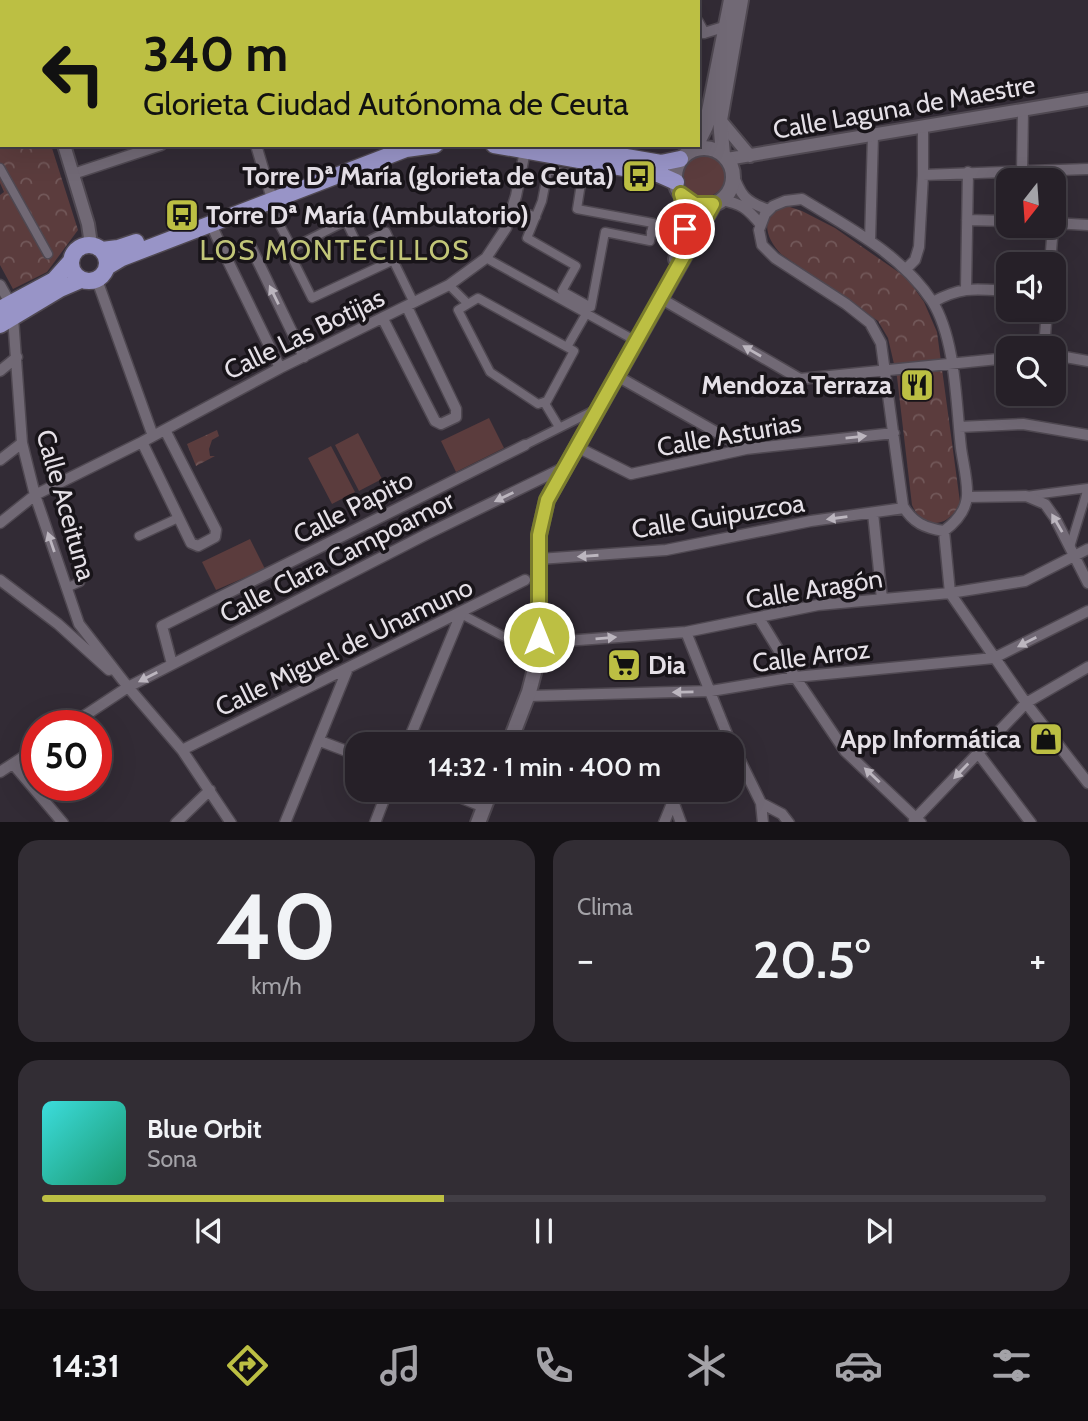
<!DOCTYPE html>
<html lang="es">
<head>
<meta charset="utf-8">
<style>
	:root { --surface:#262028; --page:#322d34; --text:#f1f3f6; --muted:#a4a3a8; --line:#423e45; --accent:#bcbf43 }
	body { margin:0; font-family:Cabin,sans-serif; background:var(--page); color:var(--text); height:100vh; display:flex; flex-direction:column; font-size:26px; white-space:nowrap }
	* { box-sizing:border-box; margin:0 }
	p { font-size:23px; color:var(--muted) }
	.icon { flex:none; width:38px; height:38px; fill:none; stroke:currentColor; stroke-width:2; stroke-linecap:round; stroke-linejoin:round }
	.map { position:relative; height:822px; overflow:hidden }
	.drawer { display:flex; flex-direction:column; gap:18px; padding:18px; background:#151216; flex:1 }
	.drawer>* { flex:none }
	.hud { position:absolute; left:0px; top:0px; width:700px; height:147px; box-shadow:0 7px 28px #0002,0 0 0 2px var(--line); background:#bcbf43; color:#111; overflow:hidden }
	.needle { width:46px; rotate:197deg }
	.fabs { position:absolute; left:996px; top:168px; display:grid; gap:14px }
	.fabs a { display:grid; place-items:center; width:70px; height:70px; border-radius:14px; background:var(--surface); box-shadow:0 7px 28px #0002,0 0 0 2px var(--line); font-size:35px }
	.speed { position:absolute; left:21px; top:710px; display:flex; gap:14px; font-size:35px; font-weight:700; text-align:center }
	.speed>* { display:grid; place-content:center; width:91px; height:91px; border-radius:50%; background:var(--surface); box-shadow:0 7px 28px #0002,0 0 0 2px var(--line); line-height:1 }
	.speed .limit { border:10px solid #d22; background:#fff; color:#111 }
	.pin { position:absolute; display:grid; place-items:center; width:60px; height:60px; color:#fff; margin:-30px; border:4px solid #fff; border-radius:50%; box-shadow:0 2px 7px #0007 }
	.me { position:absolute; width:77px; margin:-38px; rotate:0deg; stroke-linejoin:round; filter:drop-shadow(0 0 5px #0008) }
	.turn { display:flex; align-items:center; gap:24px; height:147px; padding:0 28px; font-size:32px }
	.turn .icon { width:91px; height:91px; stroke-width:2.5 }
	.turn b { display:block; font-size:49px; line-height:60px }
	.big { font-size:52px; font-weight:600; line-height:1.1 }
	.drawer .widget { flex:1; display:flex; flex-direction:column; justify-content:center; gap:10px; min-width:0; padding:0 24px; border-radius:21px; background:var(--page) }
	.drawer .dial { align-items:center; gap:0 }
	.dial b { font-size:91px; line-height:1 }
	.song { display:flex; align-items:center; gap:21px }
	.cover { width:84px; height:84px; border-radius:10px; background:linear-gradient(135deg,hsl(180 70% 55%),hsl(160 70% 35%)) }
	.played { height:7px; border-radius:4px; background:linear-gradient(90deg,var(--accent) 40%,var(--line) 40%) }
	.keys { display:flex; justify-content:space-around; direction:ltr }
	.heat { display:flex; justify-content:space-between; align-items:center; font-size:38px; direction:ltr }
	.drawer .tiles { flex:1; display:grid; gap:18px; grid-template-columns:1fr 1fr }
	.widget:last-child { grid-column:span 2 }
	.trip { position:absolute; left:345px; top:732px; width:399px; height:70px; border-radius:21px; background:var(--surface); box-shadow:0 7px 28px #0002,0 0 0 2px var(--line); font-weight:600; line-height:70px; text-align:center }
	.tabs { display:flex; height:112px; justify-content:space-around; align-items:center; background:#0f0d10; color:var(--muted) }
	.tabs .icon { width:49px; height:49px }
	.tabs .active { color:var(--accent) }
	.tabs b { font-size:32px; color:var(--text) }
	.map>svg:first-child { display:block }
	.green { fill:#5b3c3d }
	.park { fill:url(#park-crowns) }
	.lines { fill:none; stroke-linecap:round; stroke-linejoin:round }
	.pedestrian-casing { stroke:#4f4851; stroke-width:11 }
	.minor-casing { stroke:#4f4851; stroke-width:13 }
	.tertiary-casing { stroke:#4f4851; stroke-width:16 }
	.secondary-casing { stroke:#4f4851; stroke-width:18 }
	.primary-casing { stroke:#4f4851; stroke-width:19 }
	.pedestrian { stroke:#716975; stroke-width:8 }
	.minor { stroke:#716975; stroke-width:10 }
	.tertiary { stroke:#716975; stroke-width:12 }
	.secondary { stroke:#716975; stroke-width:14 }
	.primary { stroke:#9894c7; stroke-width:16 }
	.oneway { fill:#bcb6bf }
	.route-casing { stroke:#7a7c2c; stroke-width:18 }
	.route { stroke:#bcbf43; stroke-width:12 }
	.labels { text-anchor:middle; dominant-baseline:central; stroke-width:7; stroke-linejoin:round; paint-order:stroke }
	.street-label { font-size:26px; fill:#e5e0e7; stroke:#181419 }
	.poi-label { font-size:26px; font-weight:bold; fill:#e5e0e7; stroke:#181419; text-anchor:end }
	.neighbourhood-label { font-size:28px; letter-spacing:2px; fill:#c2c678; stroke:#181419 }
</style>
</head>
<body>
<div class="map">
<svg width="1088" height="823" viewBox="0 0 1088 823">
	<defs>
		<pattern id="park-crowns" width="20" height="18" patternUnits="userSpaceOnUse" patternTransform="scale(1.75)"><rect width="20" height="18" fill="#5b3c3d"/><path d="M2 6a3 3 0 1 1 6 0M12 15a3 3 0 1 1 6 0" fill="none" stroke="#725859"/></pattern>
	</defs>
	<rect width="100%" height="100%" fill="#322b35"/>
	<path class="green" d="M683 176a21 21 0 1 1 42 0a21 21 0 1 1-42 0Z
		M489,418L504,448L456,472L441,441Z
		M358,433L382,479L359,491L335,445Z
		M331,446L355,492L332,504L308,458Z
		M250,539L265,569L216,590L202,562Z"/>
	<path class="park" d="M0,0L6,2H2V145H51L78,230L47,272L13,289L0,265V195L4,192L0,183Z
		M787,206L802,211L835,228L907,278L924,302L937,332L960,502C950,528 923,531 912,505L897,377L888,338L878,321L781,254C765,238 758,213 787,206Z
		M217,430L219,436L212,440L209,449L210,456H215L196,466L187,444Z"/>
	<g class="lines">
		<g class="pedestrian-casing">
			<path id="pedestrian" d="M423,2V0
				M0,168L48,254
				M548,170L582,177L577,209L653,223L650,241L605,232L591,307L562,291L576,266L527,238L542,201Z
				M268,203L292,248
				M512,208L536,217
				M346,221L358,246L386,232L398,258L312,298L288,250Z
				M651,232L682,238
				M486,258L636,341
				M393,260L414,303
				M449,285L468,304
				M478,298L574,351L547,401L538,404L490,372L458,310Z
				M567,347L586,314
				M544,402L559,427
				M525,445L597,409
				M1026,496L1088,488L1070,547
				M139,536L178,518
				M66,588L80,582
				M461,614L537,654"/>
		</g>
		<g class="minor-casing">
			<path id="minor" d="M86,0V2
				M148,0V2
				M213,0V2
				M448,0L452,2
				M599,0L608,2
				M289,2V0
				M550,2V0
				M698,22L704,33
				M704,33L727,26
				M256,145L270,192
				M732,171C740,195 745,202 769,210
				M1022,173L1023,110
				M73,174L161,145
				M923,175L1088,169
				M802,199C848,227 901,254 932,301C956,339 956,404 961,448C963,463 968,481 967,496C966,511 956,522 944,531C925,528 913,523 903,506L881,343L870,323L846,304L775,258L762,245L759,230L765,214L773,206L785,201Z
				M721,200C741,203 748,209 761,225
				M967,220L1008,221
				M1054,223L1088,225
				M211,224L225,255
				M870,241L873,135
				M1050,264L1053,226
				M906,269L915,260L919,247L923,175V128
				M97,280L153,436
				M0,285L10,303
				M966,289L968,172
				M660,298L800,379L1008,358
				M933,302C962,286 976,289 1008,291
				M13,317L22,443L35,495L79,624L128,687L182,750L231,823
				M383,319L435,421L441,424L456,417V409L407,307
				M1044,348L1047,310
				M1054,355L1088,361
				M280,368L225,255L249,243L304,357
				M0,371L17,357
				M617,376L746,449
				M959,427L1023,424L1088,435
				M142,442L191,543L198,546L215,537L216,530L165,430
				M577,447L631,474L746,449L894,433
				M0,460L22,443
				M967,497L1026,496L1045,504L1055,518L1088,583
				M873,513L882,599
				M0,523L35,495L142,442L280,368L449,285L486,258L506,228L516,196L525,151
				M944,531L950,593L1026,703L1088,783
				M539,559L666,550L811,521L904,508
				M0,580L58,624L109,670
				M759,618L795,677L845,751L921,823
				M686,632L731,744
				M538,643L686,632L818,605L950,593L1025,581L1088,549
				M172,664L162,626L525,445
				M528,696L711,691L795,677L994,658L1088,611
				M69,726L128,687L427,534L565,467
				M320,741L357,755
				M407,744L461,614
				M732,744L761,803L782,814L789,823
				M182,750L525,580
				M978,753L1031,823
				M13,764L63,823
				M0,772L37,748
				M440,789L484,807
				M673,801L681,823
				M761,803L763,823
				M914,820L1026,703L1088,667
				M176,823L210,790
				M285,823L348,668
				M375,823L388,789
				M664,823L673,801"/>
		</g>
		<g class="tertiary-casing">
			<path id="tertiary" d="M19,0L20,2
				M720,120L750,156
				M64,145L88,224L91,244
				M727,159L1088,99"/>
		</g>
		<g class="secondary-casing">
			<path id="secondary" d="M698,142L706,126L731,0
				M675 177a29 29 0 1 1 58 0a29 29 0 1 1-58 0Z
				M723,155L720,120L741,0
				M676,259C684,234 689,220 681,194
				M509,744L529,692L535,669L539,637V535L547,500L714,204
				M478,823L491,789"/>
		</g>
		<g class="primary-casing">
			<path id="primary" d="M494,145L658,174L676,182
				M556,145L661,163L680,159
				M71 263a18 18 0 1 1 36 0a18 18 0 1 1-36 0Z
				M102,250L118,248L136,242
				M107,267L122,258L406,149L435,145
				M0,309L54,280L70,262
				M0,325L60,289L81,280"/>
		</g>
		<use href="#pedestrian" class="pedestrian"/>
		<use href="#minor" class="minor"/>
		<use href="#tertiary" class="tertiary"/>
		<use href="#secondary" class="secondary"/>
		<use href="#primary" class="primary"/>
	</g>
	<defs><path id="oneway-solid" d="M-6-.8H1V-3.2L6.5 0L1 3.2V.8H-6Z" transform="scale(1.75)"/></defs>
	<g class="oneway">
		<use href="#oneway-solid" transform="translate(274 295) rotate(-116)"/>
		<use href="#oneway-solid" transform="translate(752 351) rotate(-150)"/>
		<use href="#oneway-solid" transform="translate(856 437) rotate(-6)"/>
		<use href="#oneway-solid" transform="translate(504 497) rotate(154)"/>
		<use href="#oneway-solid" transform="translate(837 518) rotate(172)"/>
		<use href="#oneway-solid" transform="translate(1057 523) rotate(-120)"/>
		<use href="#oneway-solid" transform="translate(51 542) rotate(-109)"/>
		<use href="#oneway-solid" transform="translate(588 556) rotate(176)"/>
		<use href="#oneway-solid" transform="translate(606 638) rotate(-5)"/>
		<use href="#oneway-solid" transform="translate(1027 642) rotate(153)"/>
		<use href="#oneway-solid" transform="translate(148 677) rotate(153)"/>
		<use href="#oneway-solid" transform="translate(683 692) rotate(179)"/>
		<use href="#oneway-solid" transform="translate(961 771) rotate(134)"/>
		<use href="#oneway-solid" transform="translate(872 775) rotate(-137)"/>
	</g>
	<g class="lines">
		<g class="route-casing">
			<path id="route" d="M539,637V535L547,500L713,204H695L681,194L686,211L685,229"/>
		</g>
		<use href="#route" class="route"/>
	</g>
	<defs>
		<g id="bus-square" transform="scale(1.75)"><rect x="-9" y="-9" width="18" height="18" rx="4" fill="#bcbf43" stroke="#181419"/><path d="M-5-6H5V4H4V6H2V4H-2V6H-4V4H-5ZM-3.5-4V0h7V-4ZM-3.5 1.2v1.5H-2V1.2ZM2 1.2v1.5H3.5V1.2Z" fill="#111"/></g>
		<g id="restaurant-square" transform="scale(1.75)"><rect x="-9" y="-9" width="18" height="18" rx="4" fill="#bcbf43" stroke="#181419"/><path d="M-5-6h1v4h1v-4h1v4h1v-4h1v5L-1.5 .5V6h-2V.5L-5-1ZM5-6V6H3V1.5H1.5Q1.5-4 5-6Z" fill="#111"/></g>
		<g id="supermarket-square" transform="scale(1.75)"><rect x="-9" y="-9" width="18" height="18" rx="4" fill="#bcbf43" stroke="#181419"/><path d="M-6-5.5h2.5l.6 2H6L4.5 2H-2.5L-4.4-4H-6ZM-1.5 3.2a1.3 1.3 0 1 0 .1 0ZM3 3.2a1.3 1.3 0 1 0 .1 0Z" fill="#111"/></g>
		<g id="shop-square" transform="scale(1.75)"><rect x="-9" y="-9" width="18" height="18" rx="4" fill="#bcbf43" stroke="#181419"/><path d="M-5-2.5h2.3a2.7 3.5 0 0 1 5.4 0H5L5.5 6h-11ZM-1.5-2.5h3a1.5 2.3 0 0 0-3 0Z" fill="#111"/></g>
	</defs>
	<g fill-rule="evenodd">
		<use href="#bus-square" x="639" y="176"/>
		<use href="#bus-square" x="182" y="215"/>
		<use href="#restaurant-square" x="917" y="385"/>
		<use href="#supermarket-square" x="624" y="665"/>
		<use href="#shop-square" x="1046" y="739"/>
	</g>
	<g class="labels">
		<g class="street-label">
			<text transform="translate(904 107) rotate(-10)">Calle Laguna de Maestre</text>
			<text transform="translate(304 334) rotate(-26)">Calle Las Botijas</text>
			<text transform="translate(729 435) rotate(-10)">Calle Asturias</text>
			<text transform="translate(66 505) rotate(74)">Calle Aceituna</text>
			<text transform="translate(353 507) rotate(-27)">Calle Papito</text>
			<text transform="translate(718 516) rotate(-9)">Calle Guipuzcoa</text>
			<text transform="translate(337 557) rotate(-27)">Calle Clara Campoamor</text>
			<text transform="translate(814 589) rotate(-9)">Calle Aragón</text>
			<text transform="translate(344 647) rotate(-26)">Calle Miguel de Unamuno</text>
			<text transform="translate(811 656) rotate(-7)">Calle Arroz</text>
		</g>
		<g class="poi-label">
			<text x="614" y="176">Torre Dª María (glorieta de Ceuta)</text>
			<text x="206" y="215" text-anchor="start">Torre Dª María (Ambulatorio)</text>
			<text x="892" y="385">Mendoza Terraza</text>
			<text x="648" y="665" text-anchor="start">Dia</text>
			<text x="1021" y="739">App Informática</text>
		</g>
		<g class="neighbourhood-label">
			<text x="335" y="250">LOS MONTECILLOS</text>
		</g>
	</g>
</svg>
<div class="fabs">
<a><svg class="needle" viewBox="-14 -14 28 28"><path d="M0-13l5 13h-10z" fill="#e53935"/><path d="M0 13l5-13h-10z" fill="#a4a3a8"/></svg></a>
<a><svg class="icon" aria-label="sound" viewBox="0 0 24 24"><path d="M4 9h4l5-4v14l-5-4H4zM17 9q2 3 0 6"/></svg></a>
<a><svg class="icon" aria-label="search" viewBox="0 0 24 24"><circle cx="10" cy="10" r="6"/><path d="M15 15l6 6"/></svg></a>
</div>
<div class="speed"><div class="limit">50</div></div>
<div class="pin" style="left:685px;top:229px;background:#d93025"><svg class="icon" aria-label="arrive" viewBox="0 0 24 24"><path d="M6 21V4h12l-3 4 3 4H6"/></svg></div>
<svg class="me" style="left:539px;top:637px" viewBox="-20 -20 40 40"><circle r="17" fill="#bcbf43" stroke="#fff" stroke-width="3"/><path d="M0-11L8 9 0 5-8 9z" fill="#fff"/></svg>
<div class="trip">14:32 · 1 min · 400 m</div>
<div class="hud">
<div class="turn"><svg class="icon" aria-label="left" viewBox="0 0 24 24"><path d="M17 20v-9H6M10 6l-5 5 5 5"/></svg><div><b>340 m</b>Glorieta Ciudad Autónoma de Ceuta</div></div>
</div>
</div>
<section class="drawer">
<div class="tiles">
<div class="widget dial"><b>40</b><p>km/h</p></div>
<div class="widget"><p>Clima</p>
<div class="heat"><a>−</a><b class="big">20.5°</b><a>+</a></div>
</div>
<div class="widget">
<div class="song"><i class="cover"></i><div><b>Blue Orbit</b><p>Sona</p></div></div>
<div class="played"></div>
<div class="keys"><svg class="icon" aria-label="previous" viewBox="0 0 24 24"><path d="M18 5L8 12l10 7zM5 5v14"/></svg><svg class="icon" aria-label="pause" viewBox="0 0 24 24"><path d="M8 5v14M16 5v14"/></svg><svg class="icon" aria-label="next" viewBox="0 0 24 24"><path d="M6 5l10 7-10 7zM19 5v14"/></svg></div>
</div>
</div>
</section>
<nav class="tabs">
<b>14:31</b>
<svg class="icon active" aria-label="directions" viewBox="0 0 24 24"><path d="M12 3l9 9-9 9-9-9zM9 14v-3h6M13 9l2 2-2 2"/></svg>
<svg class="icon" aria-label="music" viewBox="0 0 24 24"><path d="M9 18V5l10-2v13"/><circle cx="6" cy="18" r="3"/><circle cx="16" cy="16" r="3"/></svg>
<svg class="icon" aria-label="phone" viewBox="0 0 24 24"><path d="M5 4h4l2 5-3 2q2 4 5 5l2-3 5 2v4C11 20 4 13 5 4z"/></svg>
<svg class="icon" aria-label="climate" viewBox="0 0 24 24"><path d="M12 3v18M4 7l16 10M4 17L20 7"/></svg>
<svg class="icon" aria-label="car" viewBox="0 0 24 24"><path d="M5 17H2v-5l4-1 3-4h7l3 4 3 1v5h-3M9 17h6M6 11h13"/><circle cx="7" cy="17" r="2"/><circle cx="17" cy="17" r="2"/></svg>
<svg class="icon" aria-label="filters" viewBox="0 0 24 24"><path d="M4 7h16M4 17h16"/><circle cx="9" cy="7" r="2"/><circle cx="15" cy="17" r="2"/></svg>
</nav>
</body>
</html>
